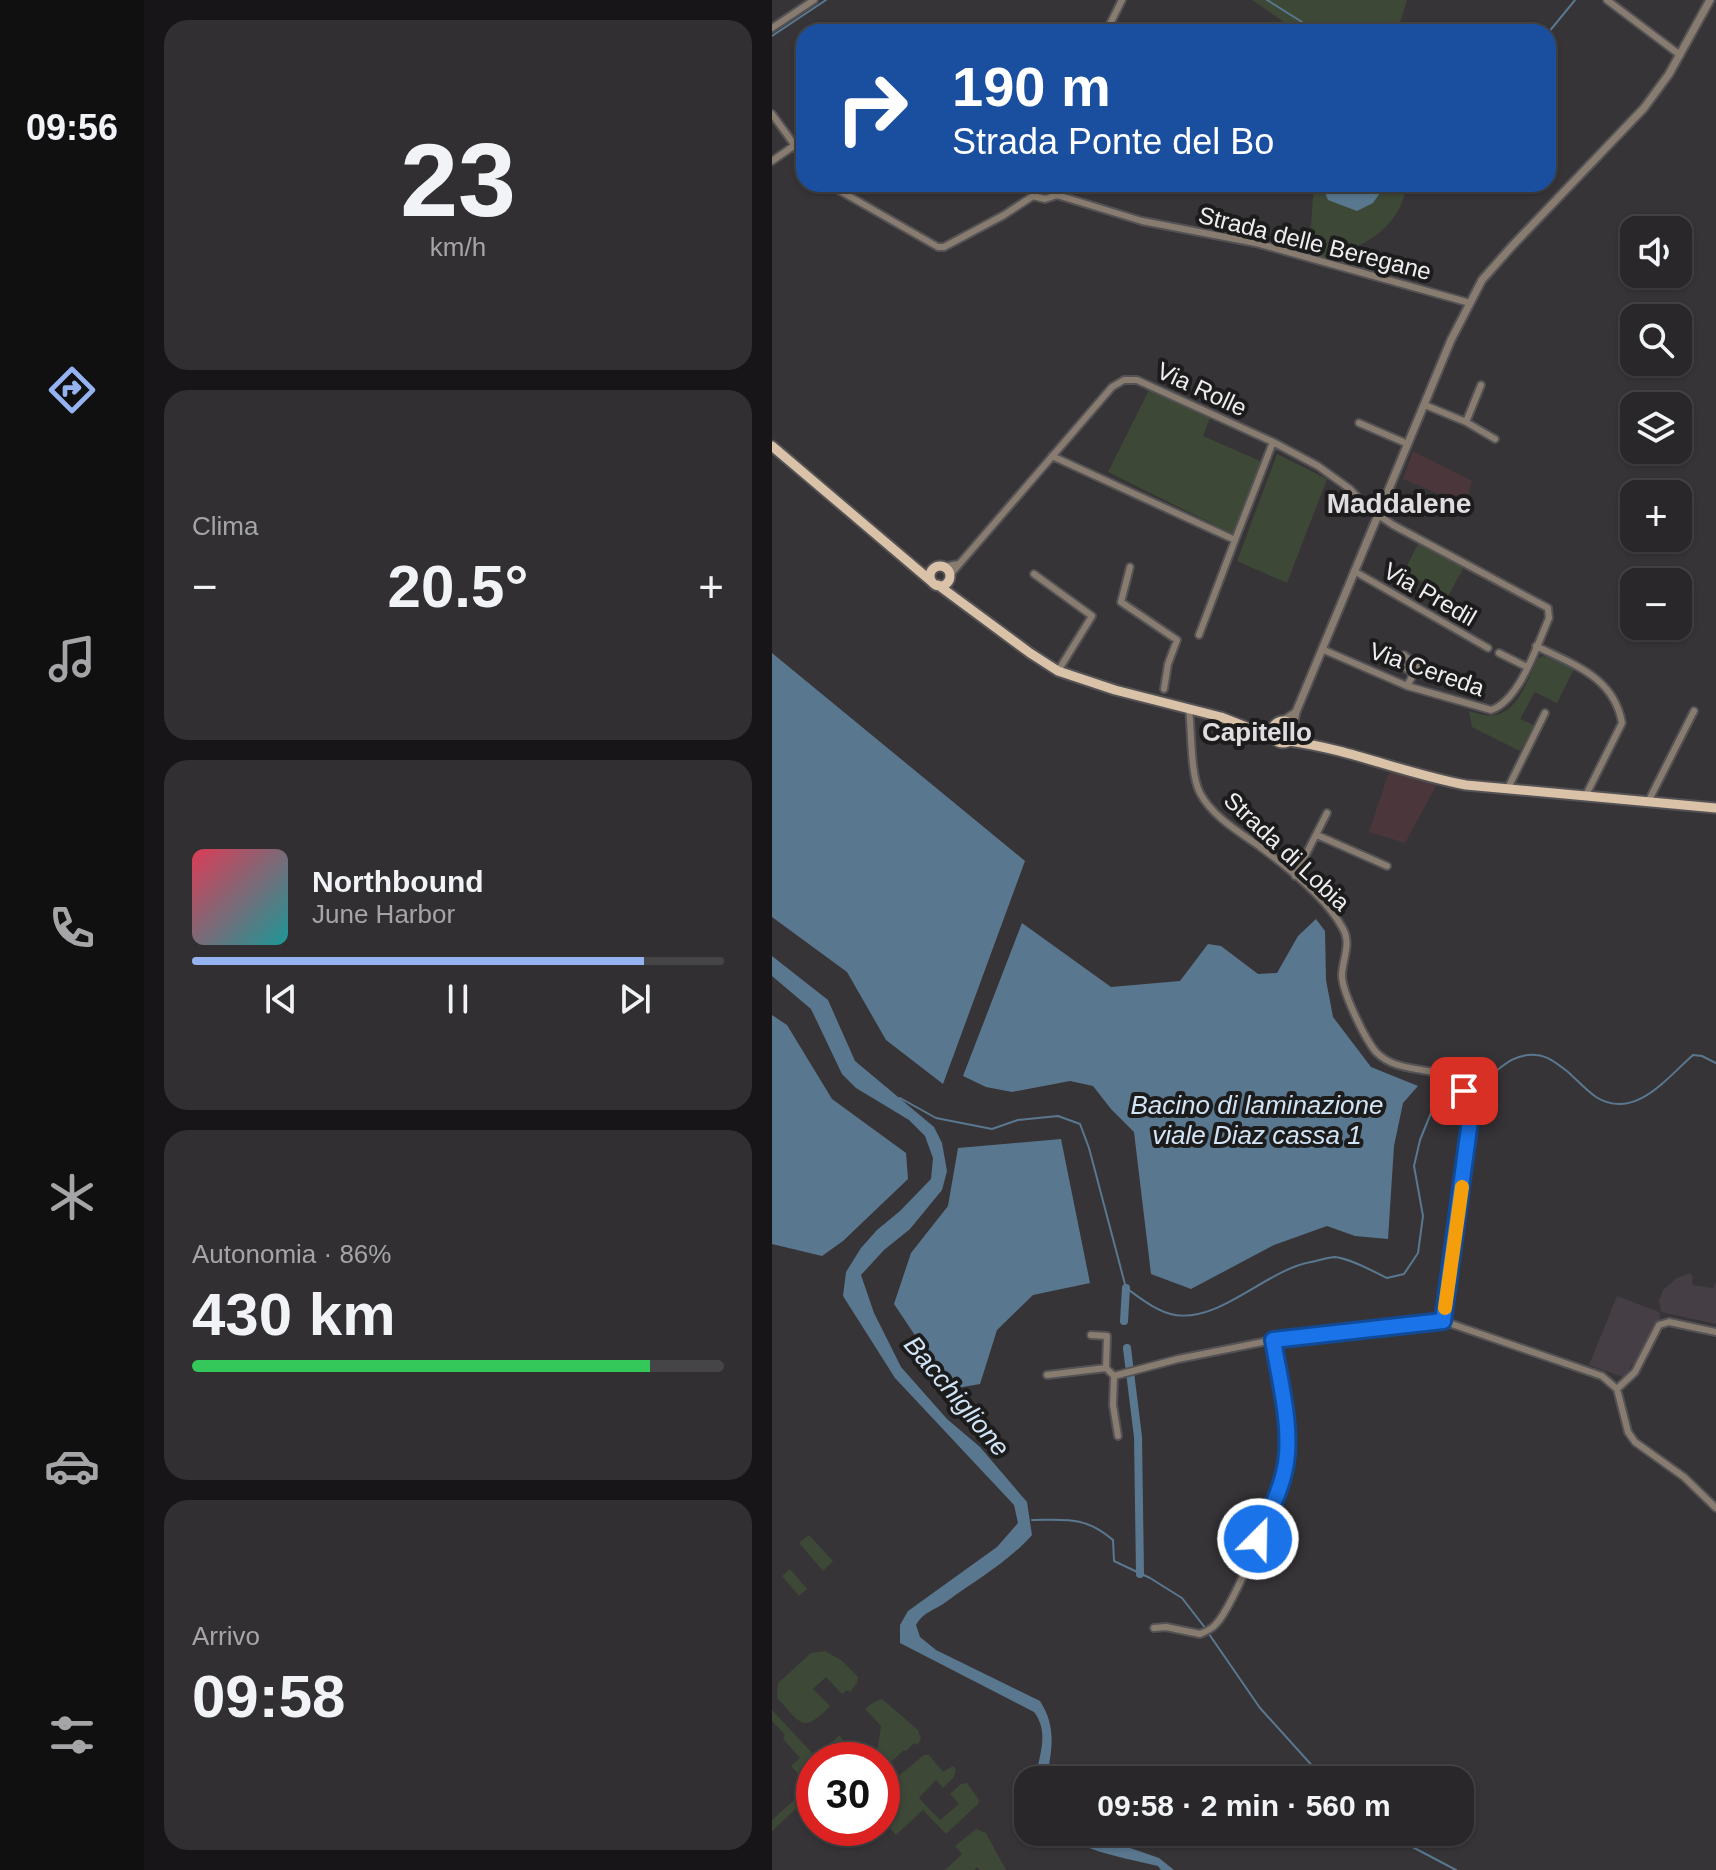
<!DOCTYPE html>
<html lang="it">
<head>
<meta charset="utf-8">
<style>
	:root { --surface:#292729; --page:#312f31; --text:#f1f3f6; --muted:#a5a5a8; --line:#454446; --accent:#95b2f1 }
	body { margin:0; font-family:Arial,sans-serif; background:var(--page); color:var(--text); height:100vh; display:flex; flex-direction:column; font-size:30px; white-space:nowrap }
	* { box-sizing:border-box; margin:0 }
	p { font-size:26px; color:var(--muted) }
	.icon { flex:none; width:44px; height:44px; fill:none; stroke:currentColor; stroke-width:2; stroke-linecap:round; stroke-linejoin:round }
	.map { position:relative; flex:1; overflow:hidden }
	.details { display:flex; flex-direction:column; gap:20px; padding:20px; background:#171517; width:628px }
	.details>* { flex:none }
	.top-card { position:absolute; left:24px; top:24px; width:760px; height:168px; border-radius:24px; box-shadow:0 2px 6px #0004,0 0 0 2px var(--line); background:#1a4fa0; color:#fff; overflow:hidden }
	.fabs { position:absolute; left:848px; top:216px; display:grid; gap:16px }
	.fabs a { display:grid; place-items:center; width:72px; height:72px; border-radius:16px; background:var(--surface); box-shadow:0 2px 6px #0004,0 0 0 2px var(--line); font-size:40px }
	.speed { position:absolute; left:24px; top:1742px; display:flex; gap:16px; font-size:40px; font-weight:700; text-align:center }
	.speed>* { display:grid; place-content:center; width:104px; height:104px; border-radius:50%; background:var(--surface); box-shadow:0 2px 6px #0004,0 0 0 2px var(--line); line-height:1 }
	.speed .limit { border:12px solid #d22; background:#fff; color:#111 }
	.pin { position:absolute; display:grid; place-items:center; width:68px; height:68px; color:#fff; margin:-34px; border-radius:16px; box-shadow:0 4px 12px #0006 }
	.me { position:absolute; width:88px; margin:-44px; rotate:23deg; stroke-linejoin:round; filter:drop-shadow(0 0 6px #0008) }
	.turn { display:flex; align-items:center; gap:28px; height:168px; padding:0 24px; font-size:36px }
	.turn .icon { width:104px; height:104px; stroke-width:2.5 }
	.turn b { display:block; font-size:56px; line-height:68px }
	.big { font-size:60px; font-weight:700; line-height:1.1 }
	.details .card { flex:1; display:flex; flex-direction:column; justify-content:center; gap:12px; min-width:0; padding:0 28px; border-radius:24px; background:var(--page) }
	.details .dial { align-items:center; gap:0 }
	.dial b { font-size:104px; line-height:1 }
	.song { display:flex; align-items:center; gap:24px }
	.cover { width:96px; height:96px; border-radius:12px; background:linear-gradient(135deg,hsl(350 70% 55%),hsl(180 70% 35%)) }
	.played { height:8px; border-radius:4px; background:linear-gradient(90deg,var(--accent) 85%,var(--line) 85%) }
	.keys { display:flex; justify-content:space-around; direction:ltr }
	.heat { display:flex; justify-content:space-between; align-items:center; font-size:44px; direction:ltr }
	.charge { height:12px; border-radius:6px; background:linear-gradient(90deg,#34c759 86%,var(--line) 0) }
	.trip { position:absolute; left:242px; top:1766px; width:460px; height:80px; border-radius:24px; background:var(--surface); box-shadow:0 2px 6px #0004,0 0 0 2px var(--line); font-weight:700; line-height:80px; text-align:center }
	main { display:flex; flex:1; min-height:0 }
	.menu { display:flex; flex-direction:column; width:144px; justify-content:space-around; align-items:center; background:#101010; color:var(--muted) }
	.menu .icon { width:56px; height:56px }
	.menu .on { color:var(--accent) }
	.menu b { font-size:36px; color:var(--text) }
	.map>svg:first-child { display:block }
	.built { fill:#453e44 }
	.education { fill:#4b363b }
	.green { fill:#3d4836 }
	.water { fill:#5a7790 }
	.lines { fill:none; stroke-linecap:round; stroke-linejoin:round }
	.stream { stroke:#5a7790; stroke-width:2 }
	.canal { stroke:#5a7790; stroke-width:8 }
	.minor-casing { stroke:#545254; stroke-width:10 }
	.tertiary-casing { stroke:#545254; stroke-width:11 }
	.primary-casing { stroke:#545254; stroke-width:13 }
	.minor { stroke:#887c70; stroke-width:6 }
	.tertiary { stroke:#887c70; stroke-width:7 }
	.primary { stroke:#dac2a9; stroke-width:9 }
	.route-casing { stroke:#114b97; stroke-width:20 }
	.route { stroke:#1a73e8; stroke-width:14 }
	.slow { stroke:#f59e0b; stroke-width:14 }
	.labels { text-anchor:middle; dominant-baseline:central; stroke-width:8; stroke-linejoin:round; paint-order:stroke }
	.street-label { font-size:24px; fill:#efedef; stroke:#1d1c1d }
	.neighbourhood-label { font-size:26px; font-weight:bold; fill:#e0dce0; stroke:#1d1c1d }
	.water-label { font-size:26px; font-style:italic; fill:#d2e5f7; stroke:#1d1c1d }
	.quarter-label { font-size:28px; font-weight:bold; fill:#e0dce0; stroke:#1d1c1d }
</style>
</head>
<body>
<main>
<nav class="menu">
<b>09:56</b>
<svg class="icon on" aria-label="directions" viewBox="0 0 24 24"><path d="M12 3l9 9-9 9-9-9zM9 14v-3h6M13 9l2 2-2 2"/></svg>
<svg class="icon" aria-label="music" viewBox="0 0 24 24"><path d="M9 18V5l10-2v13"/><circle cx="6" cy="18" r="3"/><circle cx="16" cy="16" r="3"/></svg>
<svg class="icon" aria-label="phone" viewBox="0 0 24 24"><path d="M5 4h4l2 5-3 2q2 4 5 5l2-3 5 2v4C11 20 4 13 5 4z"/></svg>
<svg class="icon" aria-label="climate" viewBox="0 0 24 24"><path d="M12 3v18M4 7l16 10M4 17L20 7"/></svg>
<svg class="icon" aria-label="car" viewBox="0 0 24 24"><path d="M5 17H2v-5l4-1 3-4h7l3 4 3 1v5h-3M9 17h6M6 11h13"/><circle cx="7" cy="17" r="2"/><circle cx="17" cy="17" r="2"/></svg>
<svg class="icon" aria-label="filters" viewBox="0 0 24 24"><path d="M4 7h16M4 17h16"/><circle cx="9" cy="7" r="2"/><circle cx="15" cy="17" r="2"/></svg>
</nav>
<section class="details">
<div class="card dial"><b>23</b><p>km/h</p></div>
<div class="card"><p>Clima</p>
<div class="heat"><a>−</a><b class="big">20.5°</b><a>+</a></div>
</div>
<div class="card">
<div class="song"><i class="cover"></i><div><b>Northbound</b><p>June Harbor</p></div></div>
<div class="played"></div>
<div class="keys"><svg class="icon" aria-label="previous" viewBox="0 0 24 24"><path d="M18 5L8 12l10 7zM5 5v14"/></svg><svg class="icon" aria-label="pause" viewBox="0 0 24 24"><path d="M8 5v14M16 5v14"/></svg><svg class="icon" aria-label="next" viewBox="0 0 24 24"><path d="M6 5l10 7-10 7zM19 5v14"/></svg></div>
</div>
<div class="card"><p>Autonomia · 86%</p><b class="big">430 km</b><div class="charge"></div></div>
<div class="card"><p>Arrivo</p><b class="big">09:58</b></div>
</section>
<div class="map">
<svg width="944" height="1870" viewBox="0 0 944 1870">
	<rect width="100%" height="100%" fill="#373437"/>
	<path class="built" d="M918,1273L921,1277L920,1285L941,1288L944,1282V1324L889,1312L887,1300L891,1290L905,1278Z
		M845,1296L887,1312L889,1322L880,1330L864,1365L860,1364L854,1378L817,1365Z"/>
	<path class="education" d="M641,451L700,481L693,505L631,479Z
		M617,772L665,784L633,843L597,832Z"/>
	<path class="green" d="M480,0H635L625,32H538L512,22Z
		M542,184H550L552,189L609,193L614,184H634C632,218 602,243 571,251L565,264L534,255L538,237Z
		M378,388L438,418L431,436L488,461L487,465L491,467L463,535L336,472Z
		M505,454L555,479L515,583L465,561Z
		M647,542L682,561L681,563L692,567L676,596L630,571V566H635Z
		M772,656L802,669L785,703L763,692L748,719L762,725L748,751L700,727L697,711C705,713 716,717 724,715C747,710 757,676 766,658Z
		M37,1535L61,1561L51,1571L27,1543Z
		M18,1569L35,1589L27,1596L10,1576Z
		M53,1651L69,1660L86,1677L85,1683L78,1692L75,1690L70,1694L54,1677L41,1689L58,1706C30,1735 29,1723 5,1698L6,1683L39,1653Z
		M110,1699L146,1730L149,1739L145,1745L142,1743L134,1751L132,1750L110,1770V1760H53L52,1750L67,1735L85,1757L90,1753L97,1755L106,1747L109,1726L93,1709L102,1702Z
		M0,1710L41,1754L36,1770L30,1778L19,1766L28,1758L11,1739L13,1735L0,1721Z
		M152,1755H157L171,1772L181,1766L184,1770L182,1777L171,1788L164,1780L147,1798L168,1820L187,1804L178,1794L189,1784L195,1783L207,1800L206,1804L174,1834L151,1810L124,1835L110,1820V1777L117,1784Z
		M42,1782V1792L0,1831V1820Z
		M204,1829L214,1833L234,1870H208L205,1867L202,1870H173L190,1854L183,1846Z"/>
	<path class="water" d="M550,184H614L601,203L585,211L556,200Z
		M0,653L253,861L171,1084L114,1040L75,972L0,917Z
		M544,919L553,931L554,980L561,1017L599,1067L646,1086L631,1103L622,1146L616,1239L583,1236L555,1226L502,1245L419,1289L379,1274L362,1132L339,1109L321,1086L298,1081L240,1092L214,1087L191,1076L250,923L339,987L408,981L436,944L449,946L486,974L505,973L526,936Z
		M0,956L56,1000L83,1061L162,1127L170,1143L175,1171L170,1190L138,1229L112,1250L89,1275L102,1313L129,1367L175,1419L208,1447L255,1502L260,1535C235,1563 204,1580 174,1602C163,1610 151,1612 144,1625L148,1637L164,1650L268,1701C285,1727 280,1751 274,1780H263C267,1755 278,1733 262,1712L128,1643V1625L136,1611L225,1547L246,1523L242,1505L123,1378L71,1296L74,1272L89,1248L105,1230L128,1211L159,1179L161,1158L153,1136L137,1120L84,1088L70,1074L39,1009L0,976Z
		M0,1015L15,1025L60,1099L134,1153L136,1179L71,1241L50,1256L0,1244Z
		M289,1139L318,1283L261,1295L225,1330L208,1384L179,1389L122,1304L139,1253L176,1206L186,1148Z
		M284,1832H312L387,1858L402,1870H389L386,1866C352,1858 313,1851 284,1832Z"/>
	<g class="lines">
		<path class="stream" d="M495,0L546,32
			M650,32L674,26L688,32
			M713,32L742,27L754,32
			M776,33L803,0
			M0,36L54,0
			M696,1091C720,1081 734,1052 764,1055C777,1056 787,1065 796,1072C805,1080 814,1090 824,1097C862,1121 894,1079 921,1055L930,1056L944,1063
			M128,1098L164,1118L220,1129L246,1120L286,1116L308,1124L317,1148L354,1288C368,1298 385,1312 403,1315C449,1322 494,1270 539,1262C546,1261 556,1257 563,1257C580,1259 600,1271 615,1278L632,1274L646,1253L651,1216L642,1166L648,1140L659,1113L690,1094
			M260,1520C295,1520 313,1516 341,1540L342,1561L378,1578L410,1598L434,1629
			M437,1634L488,1708L553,1780
			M612,1832L684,1870"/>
		<path class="canal" d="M352,1321L354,1288
			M355,1348L366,1437L368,1574"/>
		<g class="minor-casing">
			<path id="minor" d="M835,0L908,55
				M0,28L42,0
				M334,32L350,0
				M0,114L32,158
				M0,161L23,145
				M56,184L166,247H172L232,215L261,196L273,199L285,195L370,221L484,243L698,303
				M653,405L694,422L723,439
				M694,422L709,385
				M587,423L636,444
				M280,456L463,540L501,442
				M170,567L187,564
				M358,567L349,602L405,640L396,664L392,689
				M582,571L716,648
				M262,574L320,616L286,671
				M177,576L340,387L352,380H365L501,442L546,466L578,489L596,508L621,525L776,608L777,618C765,645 748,700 719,710L635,686L552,650
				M427,635L463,540
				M764,646C802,665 842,677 850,723L813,797
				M727,653L755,667
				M635,686L642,673L626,664L632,655L646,666L642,673
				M417,709C420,733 418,773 428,793C440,816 467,832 487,846C514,866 554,898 570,927C580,943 571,957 570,974C569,990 593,1039 604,1052C634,1083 689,1053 699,1113L671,1321L830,1376L845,1389L856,1432L863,1442L912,1477L944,1508
				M735,790L773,713
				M876,802L922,711
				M545,835L615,866
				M523,876L555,813
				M319,1335L335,1336L334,1368
				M275,1375L334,1368L342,1376
				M342,1376L406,1359L501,1340L671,1321
				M342,1376L341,1405L346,1436
				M845,1389L863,1372L887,1325L897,1322L944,1332
				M382,1628L394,1627L428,1634C433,1632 440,1629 444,1624C461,1607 511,1487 515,1462C520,1422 507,1378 501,1340"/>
		</g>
		<g class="tertiary-casing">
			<path id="tertiary" d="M511,721L523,713
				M521,727L524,712L679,340L710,280L741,245L872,108L897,74L938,0"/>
		</g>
		<g class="primary-casing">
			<path id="primary" d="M0,446L159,581
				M158 576a10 10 0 1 1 20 0a10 10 0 1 1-20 0Z
				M166,585L258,653L286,671L343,690L449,717L502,738
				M500 732a11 11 0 1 1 22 0a11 11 0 1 1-22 0Z
				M517,741C577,749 634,774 694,785L944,808"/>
		</g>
		<use href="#minor" class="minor"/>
		<use href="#tertiary" class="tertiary"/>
		<use href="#primary" class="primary"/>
	</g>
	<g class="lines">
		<g class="route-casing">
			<path id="route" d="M486,1539C496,1515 510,1489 514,1463C520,1426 507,1377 501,1340L671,1321L699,1113L692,1091"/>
		</g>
		<use href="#route" class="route"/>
		<path class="slow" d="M673,1308L690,1187"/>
	</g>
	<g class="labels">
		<g class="street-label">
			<text transform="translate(543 243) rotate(14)">Strada delle Beregane</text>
			<text transform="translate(430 389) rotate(25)">Via Rolle</text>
			<text transform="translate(658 594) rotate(30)">Via Predil</text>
			<text transform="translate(655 669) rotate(19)">Via Cereda</text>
			<text transform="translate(515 851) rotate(43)">Strada di Lobia</text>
		</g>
		<g class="neighbourhood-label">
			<text x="485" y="732">Capitello</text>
		</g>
		<g class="water-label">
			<text x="485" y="1105">Bacino di laminazione<tspan x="485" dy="30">viale Diaz cassa 1</tspan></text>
			<text transform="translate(185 1396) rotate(50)">Bacchiglione</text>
		</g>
		<g class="quarter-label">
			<text x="627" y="503">Maddalene</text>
		</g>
	</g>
</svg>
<div class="fabs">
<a><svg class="icon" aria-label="sound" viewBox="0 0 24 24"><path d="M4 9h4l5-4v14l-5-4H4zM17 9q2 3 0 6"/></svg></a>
<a><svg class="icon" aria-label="search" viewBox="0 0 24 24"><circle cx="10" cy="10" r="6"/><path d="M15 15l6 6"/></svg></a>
<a><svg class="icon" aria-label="layers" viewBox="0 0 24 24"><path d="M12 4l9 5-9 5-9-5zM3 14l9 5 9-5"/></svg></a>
<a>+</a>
<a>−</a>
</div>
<div class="speed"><div class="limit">30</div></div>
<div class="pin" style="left:692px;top:1091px;background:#d93025"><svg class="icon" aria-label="arrive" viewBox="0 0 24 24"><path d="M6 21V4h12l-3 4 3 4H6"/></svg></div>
<svg class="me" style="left:486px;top:1539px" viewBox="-20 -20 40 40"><circle r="17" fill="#1a73e8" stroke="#fff" stroke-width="3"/><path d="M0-11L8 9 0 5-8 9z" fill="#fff"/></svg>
<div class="trip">09:58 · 2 min · 560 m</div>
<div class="top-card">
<div class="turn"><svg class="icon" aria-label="right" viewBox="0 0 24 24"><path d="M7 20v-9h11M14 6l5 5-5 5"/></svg><div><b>190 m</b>Strada Ponte del Bo</div></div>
</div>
</div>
</main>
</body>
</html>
